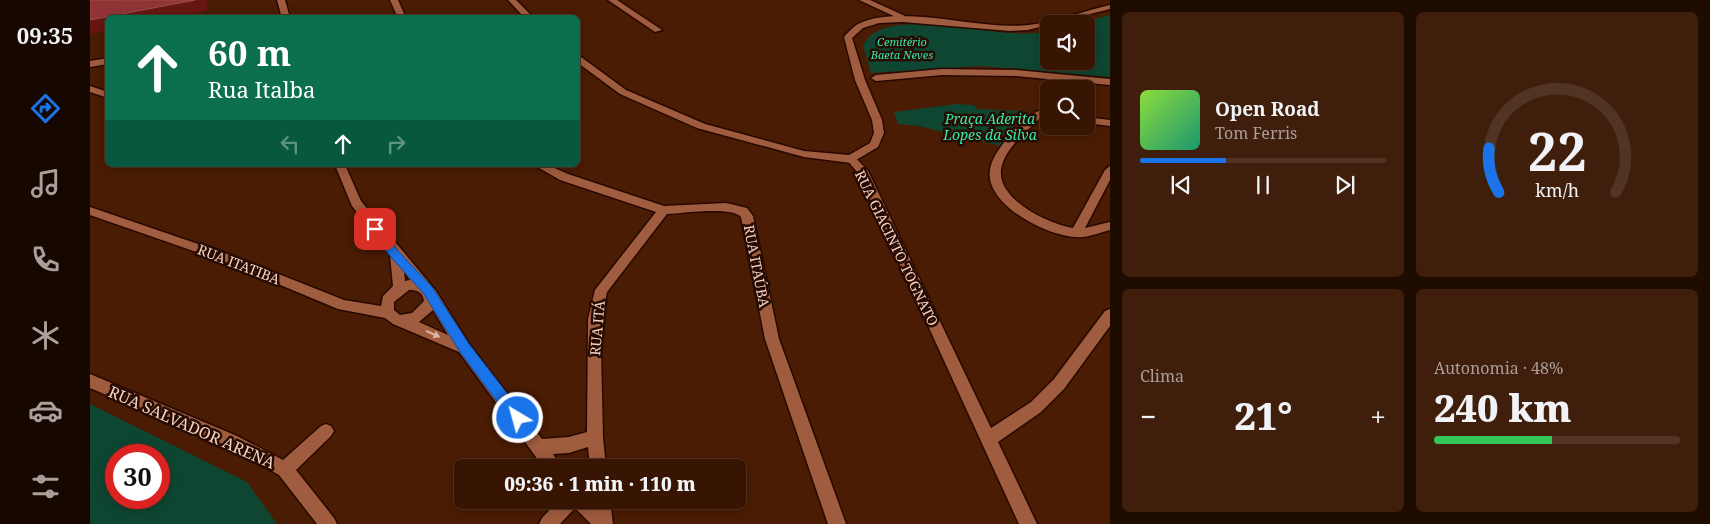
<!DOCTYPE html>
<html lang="pt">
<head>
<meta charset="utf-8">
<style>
	:root { --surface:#381502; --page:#3f1e0c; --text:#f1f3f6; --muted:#ab9f99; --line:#523424; --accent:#1a73e8 }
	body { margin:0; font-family:"Noto Serif",serif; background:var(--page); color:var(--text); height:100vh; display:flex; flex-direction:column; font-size:19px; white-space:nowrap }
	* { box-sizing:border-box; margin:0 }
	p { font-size:16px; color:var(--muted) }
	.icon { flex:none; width:28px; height:28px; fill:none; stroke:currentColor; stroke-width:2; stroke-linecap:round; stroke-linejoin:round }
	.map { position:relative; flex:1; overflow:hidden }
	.side { display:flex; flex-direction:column; gap:12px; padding:12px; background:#1f0c01; width:600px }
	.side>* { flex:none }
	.hud { position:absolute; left:15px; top:15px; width:475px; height:152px; border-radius:8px; box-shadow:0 2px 12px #0003,0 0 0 1px var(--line); background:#0b6e4f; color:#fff; overflow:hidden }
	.controls { position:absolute; left:950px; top:15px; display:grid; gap:10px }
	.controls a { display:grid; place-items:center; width:55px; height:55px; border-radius:8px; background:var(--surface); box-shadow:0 2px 12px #0003,0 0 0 1px var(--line); font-size:25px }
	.speed { position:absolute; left:15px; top:444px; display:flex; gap:10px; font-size:25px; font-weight:700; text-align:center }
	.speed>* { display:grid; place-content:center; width:65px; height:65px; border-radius:50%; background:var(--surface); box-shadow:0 2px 12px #0003,0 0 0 1px var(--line); line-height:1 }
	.speed .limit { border:8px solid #d22; background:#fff; color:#111 }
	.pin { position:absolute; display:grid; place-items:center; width:42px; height:42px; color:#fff; margin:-21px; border-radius:10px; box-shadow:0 2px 8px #0006 }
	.me { position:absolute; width:55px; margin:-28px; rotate:323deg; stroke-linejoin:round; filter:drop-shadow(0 0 4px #0008) }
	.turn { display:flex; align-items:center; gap:18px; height:105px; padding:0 20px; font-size:22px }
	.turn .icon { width:65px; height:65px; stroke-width:2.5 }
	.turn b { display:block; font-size:35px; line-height:42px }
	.lanes { display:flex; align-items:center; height:48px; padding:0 20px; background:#0003; justify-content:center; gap:25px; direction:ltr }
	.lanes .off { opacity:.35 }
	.big { font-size:38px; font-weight:800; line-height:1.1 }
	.side .card { flex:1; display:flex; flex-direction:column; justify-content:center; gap:8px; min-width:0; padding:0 18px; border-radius:8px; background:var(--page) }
	.side .dial { align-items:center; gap:0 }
	.dial svg { height:130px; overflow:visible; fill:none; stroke:var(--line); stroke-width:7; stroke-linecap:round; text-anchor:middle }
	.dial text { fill:var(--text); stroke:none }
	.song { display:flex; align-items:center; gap:15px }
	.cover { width:60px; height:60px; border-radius:8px; background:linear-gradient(135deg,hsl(90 70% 55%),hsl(160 70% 35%)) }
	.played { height:5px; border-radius:2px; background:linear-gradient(90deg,var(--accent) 35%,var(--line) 35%) }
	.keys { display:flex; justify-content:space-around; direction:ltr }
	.heat { display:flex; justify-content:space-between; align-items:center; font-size:28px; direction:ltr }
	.charge { height:8px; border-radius:4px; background:linear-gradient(90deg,#34c759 48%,var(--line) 0) }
	.side .tiles { flex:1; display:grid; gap:12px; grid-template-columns:repeat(2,1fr) }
	.trip { position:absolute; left:364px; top:459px; width:292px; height:50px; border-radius:8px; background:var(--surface); box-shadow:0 2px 12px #0003,0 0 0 1px var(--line); font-weight:800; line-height:50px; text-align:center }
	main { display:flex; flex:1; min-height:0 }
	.tabs { display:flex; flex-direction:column; width:90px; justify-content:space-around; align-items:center; background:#160801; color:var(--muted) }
	.tabs .icon { width:35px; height:35px }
	.tabs .on { color:var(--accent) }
	.tabs b { font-size:22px; color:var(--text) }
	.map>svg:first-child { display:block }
	.green { fill:#0e4632; fill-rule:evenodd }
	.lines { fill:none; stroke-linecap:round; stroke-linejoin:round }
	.minor-casing { stroke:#280800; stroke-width:3 }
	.tertiary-casing { stroke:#280800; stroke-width:3 }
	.minor { fill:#a05c3e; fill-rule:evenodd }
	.tertiary { fill:#a05c3e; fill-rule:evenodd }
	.shaded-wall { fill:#671711 }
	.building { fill:#903436; stroke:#a04d4c }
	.oneway { fill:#e1b4a0 }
	.route { fill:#1a73e8; stroke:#114b97 }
	.labels { text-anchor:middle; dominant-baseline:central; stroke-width:5; stroke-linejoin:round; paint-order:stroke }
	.far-park-label { font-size:11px; font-style:italic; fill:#33ebad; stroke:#260b02 }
	.park-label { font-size:14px; font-style:italic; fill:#33ebad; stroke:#260b02 }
	.street-label { font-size:14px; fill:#f7d1c0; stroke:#260b02 }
	.near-street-label { font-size:16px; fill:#f7d1c0; stroke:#260b02 }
</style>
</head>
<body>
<main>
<nav class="tabs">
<b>09:35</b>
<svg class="icon on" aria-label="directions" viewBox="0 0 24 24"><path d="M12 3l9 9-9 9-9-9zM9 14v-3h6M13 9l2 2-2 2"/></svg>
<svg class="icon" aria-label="music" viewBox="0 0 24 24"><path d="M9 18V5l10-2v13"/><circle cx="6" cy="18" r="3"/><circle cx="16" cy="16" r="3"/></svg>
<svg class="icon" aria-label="phone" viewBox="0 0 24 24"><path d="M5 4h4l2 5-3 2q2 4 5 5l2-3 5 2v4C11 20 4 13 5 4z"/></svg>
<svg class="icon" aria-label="climate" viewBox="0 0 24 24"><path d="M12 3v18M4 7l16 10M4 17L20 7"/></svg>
<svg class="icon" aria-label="car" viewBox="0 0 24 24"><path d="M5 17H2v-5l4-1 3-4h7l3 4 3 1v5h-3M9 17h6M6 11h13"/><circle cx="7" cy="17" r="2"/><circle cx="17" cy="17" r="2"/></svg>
<svg class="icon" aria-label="filters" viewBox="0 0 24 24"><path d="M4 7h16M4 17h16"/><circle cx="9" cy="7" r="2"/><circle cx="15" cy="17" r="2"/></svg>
</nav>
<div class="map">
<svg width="1020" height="524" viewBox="0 0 1020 524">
	<rect width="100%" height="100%" fill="#4a1c03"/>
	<path class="green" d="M1020,15V77L891,66L781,73L773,45C797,0 911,44 959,31V61H996V24H987Z
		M867,104L884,105L887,109L935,111L939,115L927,112L917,124L927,129L911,146L828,126L808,124L804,112Z
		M0,404L157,482L187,524H0ZM26,455H69V498H26Z"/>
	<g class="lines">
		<g class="minor-casing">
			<path id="minor" d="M187,0H195L200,18H192Z
				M300,0H308L316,18H308Z
				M518,0H527L572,30L565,32Z
				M769,0H780L815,16L808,18Z
				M18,58V64L0,67V61Z
				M852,69L926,70L1020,79V85L926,76L852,75L786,81L781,78L786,75Z
				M0,86L18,92V98L0,92Z
				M949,111L959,112V118L951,117C938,131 918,145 912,165C902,197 957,224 983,228L1015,170L1020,166V180L995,228L1020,222V230C1009,233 997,238 986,237C956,236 889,202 901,165C908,143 930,127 946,112Z
				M996,117L1020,120V126L996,123Z
				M761,155L765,157L778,171L901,428L941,402L964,379L1015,311L1020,309V326L974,389L951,412L908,442L947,524H929L768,173L756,159Z
				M245,165H255L271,201L346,291L379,344L452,439L479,437L497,432L498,319L505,290L566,212L470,180L444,165H458L478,174L574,206L636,203L657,208L663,216L689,339L756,524H738L675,339L651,217C642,206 593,213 577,214L517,292L512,319L511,349L513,437L516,468H500L498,447L479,453L463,454L472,468H454L369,352L303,324L295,318L248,309L135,262L0,215V207L143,256L254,300L291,306L293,296L303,286L300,255L262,206ZM314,272L320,280L315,281ZM319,290C327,290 333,292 334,301L322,313L310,315L304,310V302ZM343,310L358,335L329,322Z
				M0,374L147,436L193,460L231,426L236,424L241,426L244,431L241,436L206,470L244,518L247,524H227L189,475L135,446L0,388Z
				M469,500H501L504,503V500H520L523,524H501L485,508L470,524H449L452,518Z"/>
		</g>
		<g class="tertiary-casing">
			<path id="tertiary" d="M418,0H426L444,18H435Z
				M1020,5V9L938,30L920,31L813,22L789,23L773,28L762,38L775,80L792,120L794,133L788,147L761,163L714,157L607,128L530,94L488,63V56L491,57L536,90L615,124L714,151L759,155L780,143L784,133L782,120L765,80L754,37C757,33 763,27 768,24C811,3 890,31 939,25C966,22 993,11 1020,5Z"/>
		</g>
		<use href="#minor" class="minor"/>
		<use href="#tertiary" class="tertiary"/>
	</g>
	<path class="shaded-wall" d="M105,0H117V11L82,18H18V30L0,34V20Z"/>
	<path class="building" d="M0,0H105L0,20Z"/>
	<defs><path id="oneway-solid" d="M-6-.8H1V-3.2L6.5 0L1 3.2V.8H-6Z" transform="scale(1.25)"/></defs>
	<use class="oneway" href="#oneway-solid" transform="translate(343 334) rotate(24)"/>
	<path class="route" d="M285,225L289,226L308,251L342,287L379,344L433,414L435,418L433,423L428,425L423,423L370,352L334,294L301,257L281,232L280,229Z"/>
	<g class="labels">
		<g class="far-park-label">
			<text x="812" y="41">Cemitério<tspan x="812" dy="13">Baeta Neves</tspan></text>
		</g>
		<g class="park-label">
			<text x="900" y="118">Praça Aderita<tspan x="900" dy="16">Lopes da Silva</tspan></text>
		</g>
		<g class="street-label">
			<text transform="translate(807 248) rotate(64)">RUA GIACINTO TOGNATO</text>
			<text transform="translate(149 264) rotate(21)">RUA ITATIBA</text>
			<text transform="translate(667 266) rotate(79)">RUA ITAÚBA</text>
			<text transform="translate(507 328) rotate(-85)">RUA ITÁ</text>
		</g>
		<g class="near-street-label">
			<text transform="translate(102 427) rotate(24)">RUA SALVADOR ARENA</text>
		</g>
	</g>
</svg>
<div class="controls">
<a><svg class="icon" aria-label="sound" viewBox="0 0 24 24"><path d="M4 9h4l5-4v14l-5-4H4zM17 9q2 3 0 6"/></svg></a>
<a><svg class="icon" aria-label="search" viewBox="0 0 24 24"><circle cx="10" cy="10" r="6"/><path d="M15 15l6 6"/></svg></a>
</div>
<div class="speed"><div class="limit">30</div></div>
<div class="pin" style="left:285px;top:229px;background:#d93025"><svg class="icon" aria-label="arrive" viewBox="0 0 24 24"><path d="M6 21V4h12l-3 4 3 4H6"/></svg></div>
<svg class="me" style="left:428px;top:418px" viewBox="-20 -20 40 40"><circle r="17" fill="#1a73e8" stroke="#fff" stroke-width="3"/><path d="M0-11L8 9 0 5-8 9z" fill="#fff"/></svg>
<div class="trip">09:36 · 1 min · 110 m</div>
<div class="hud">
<div class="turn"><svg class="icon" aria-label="ahead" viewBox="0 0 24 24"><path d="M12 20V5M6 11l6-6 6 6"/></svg><div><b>60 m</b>Rua Italba</div></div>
<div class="lanes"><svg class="icon off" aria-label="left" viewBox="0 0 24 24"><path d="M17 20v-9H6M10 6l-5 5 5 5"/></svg><svg class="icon" aria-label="ahead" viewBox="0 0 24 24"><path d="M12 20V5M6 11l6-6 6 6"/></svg><svg class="icon off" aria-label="right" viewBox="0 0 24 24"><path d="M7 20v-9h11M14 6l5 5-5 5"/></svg></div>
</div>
</div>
<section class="side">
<div class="tiles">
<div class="card">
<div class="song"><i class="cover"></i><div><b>Open Road</b><p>Tom Ferris</p></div></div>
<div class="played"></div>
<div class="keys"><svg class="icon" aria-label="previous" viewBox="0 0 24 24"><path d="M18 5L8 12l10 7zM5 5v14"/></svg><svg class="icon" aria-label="pause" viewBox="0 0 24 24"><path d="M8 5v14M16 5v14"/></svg><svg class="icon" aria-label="next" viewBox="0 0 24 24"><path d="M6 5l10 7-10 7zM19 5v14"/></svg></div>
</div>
<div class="card dial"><svg viewBox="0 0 100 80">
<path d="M14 69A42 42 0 1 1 86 69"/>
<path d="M14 69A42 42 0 0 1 8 42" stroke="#1a73e8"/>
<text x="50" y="56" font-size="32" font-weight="700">22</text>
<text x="50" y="72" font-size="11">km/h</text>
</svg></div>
<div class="card"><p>Clima</p>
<div class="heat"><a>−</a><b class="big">21°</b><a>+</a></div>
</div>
<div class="card"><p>Autonomia · 48%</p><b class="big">240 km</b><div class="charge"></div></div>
</div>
</section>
</main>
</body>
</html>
